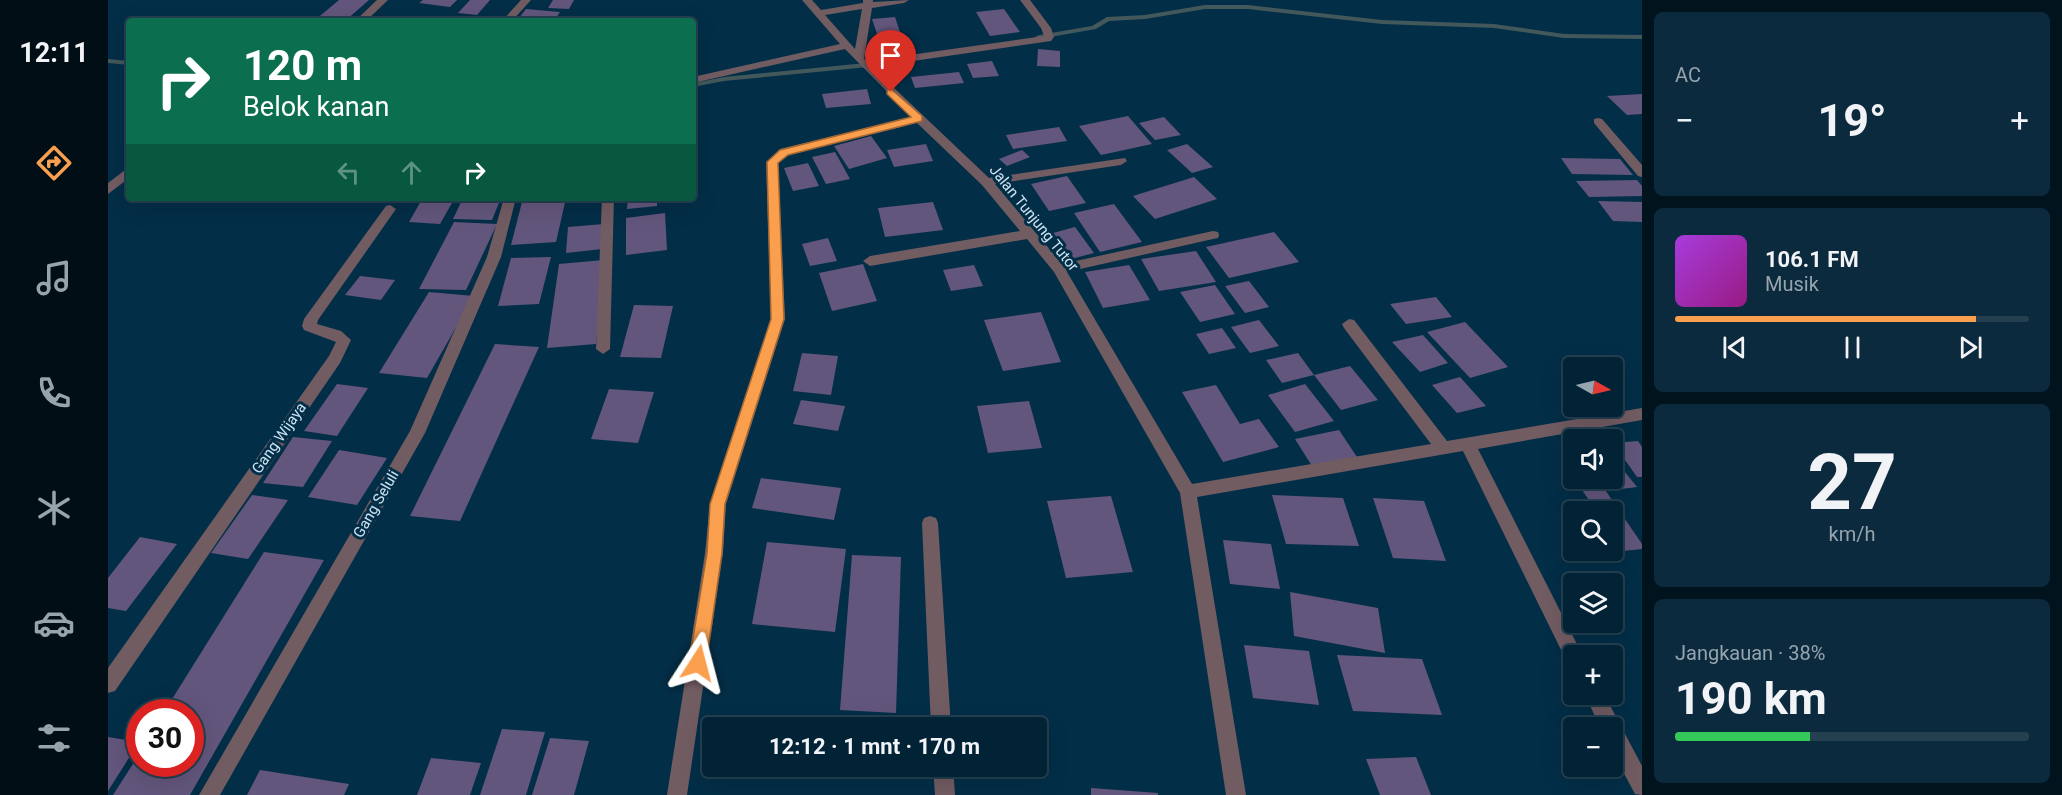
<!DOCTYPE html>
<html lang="id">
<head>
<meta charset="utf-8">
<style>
	:root { --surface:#022235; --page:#0c2a3d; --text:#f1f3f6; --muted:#96a4ad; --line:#233f50; --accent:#fa9f4e }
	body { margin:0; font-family:Roboto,sans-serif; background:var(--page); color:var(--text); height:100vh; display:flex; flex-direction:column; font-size:22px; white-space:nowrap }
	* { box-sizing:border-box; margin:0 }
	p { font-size:20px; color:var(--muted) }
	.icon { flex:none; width:33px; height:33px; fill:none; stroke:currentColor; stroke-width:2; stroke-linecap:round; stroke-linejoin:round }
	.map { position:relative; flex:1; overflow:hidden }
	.side { display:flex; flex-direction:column; gap:12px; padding:12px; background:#01131d; width:420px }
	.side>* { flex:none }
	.banner { position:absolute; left:18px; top:18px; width:570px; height:183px; border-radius:6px; box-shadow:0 6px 24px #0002,0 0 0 2px var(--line); background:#0b6e4f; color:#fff; overflow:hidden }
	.needle { width:39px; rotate:98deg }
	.tools { position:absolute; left:1455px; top:357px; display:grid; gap:12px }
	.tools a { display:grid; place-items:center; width:60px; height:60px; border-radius:6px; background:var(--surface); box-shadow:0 6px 24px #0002,0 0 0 2px var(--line); font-size:30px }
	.speed { position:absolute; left:18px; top:699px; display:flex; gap:12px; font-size:30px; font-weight:700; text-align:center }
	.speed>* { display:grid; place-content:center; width:78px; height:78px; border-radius:50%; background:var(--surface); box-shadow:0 6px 24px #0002,0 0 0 2px var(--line); line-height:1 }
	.speed .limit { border:9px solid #d22; background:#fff; color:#111 }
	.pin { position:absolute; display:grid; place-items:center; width:51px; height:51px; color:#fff; margin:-62px -26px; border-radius:50% 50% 50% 0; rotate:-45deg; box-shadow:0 0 6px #0007 }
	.pin .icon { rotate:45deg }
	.me { position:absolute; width:66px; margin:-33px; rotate:9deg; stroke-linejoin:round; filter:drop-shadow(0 0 4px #0008) }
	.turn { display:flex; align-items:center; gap:21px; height:126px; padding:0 18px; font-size:27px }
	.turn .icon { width:78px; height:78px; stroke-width:2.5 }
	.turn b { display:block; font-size:42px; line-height:51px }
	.lanes { display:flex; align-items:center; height:57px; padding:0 18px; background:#0003; justify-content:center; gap:30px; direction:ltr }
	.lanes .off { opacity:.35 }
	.big { font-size:45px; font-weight:700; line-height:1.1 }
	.side .tile { flex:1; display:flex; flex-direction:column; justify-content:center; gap:9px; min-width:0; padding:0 21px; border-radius:9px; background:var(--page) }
	.side .dial { align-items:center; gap:0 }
	.dial b { font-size:78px; line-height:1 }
	.song { display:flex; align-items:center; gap:18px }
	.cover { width:72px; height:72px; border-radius:9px; background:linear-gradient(135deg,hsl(280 70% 55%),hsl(310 70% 35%)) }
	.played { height:6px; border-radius:3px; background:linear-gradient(90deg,var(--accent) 85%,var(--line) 85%) }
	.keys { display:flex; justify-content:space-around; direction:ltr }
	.heat { display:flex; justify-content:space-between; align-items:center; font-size:33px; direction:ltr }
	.charge { height:9px; border-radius:4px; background:linear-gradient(90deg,#34c759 38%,var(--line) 0) }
	.trip { position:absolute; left:594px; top:717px; width:345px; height:60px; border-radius:6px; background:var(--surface); box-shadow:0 6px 24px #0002,0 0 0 2px var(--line); font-weight:700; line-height:60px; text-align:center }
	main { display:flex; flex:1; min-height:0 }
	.menu { display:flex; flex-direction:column; width:108px; justify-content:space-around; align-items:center; background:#010e15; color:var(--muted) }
	.menu .icon { width:42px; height:42px }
	.menu .active { color:var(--accent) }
	.menu b { font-size:27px; color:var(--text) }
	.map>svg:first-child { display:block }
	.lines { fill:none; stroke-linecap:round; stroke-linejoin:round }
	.stream { fill:#42585a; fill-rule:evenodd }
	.building { fill:#63567c }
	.minor { fill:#715c62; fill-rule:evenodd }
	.route { fill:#fa9f4e; stroke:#a26733; stroke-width:1.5 }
	.labels { text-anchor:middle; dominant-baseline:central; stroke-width:6; stroke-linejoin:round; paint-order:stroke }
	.street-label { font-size:15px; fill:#cde3f2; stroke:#032e47 }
</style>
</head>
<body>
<main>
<nav class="menu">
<b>12:11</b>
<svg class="icon active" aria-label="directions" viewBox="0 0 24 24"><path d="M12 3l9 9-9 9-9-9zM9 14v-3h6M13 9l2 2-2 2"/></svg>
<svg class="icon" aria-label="music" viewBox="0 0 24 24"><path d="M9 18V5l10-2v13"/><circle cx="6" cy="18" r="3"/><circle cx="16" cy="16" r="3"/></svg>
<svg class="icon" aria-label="phone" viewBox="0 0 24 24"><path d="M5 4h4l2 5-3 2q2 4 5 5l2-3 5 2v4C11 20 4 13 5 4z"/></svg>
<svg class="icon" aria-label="climate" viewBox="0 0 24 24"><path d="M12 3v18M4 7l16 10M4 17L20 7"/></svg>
<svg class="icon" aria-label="car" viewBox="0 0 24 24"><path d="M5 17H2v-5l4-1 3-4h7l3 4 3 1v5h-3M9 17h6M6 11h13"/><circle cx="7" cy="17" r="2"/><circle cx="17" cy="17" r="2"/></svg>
<svg class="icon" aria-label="filters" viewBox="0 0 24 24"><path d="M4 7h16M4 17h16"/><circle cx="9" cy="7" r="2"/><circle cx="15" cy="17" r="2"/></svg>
</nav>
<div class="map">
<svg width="1534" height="795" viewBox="0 0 1534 795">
	<rect width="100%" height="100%" fill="#032e47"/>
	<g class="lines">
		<path class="stream" d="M1097,5H1140L1274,20L1386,24L1456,34L1534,35V39L1456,38L1386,28L1274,24L1140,9H1097L1037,19L1001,21L988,29L931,39L927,37L931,35L984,26L999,17L1037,15Z
			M0,59L21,61V65L0,63Z
			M768,62L772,64L771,66L616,81L585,87V83L616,77Z"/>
	</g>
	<path class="building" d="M231,0H261L237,21H206Z
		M315,0H349L342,7L311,3Z
		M362,0H382L369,15L350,13Z
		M445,0H466L461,9L440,8Z
		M418,9L452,12L446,21L411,18Z
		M896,9L912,32L882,36L868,12Z
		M787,17L794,38L771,40L764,19Z
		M930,49L952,51V67L929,66Z
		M884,61L891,76L865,78L859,64Z
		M851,72L856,83L807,88L803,77Z
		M759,89L763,104L718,108L714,94Z
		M1534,94V114L1519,115L1499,96Z
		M1020,116L1044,144L993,155L971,126Z
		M1056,117L1073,135L1047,140L1031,123Z
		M951,127L959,141L905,149L898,135Z
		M763,136L779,158L741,169L726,146Z
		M818,144L825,161L786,167L779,150Z
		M1079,144L1105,167L1084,173L1059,150Z
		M914,150L922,157L899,166L891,159Z
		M727,152L742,179L718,184L704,157Z
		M1453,158L1512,159L1525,175L1464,174Z
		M700,163L711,186L685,191L676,168Z
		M959,176L978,203L941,211L923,184Z
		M1086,177L1109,199L1047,219L1025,196Z
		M1529,180L1534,186V196L1481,197L1468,181Z
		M355,198H393L384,220L345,219Z
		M415,198H458L448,242L403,245Z
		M520,198H549V206L519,209Z
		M313,201L344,203L332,224L301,222Z
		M1490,201L1534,202V222L1505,221Z
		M825,202L835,230L777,237L770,208Z
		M1006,204L1034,242L992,252L966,213Z
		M557,213L559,250L518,255V218Z
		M346,222L389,224L358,290L311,289Z
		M496,224L494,249L458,253L460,227Z
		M967,227L986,253L963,259L945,233Z
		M1166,232L1191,262L1121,278L1098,247Z
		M720,238L729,261L702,266L694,244Z
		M1088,251L1108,282L1051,291L1033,259Z
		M443,257L431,304L390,306L403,258Z
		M496,260L488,344L439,348L451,264Z
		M755,264L769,301L724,311L711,273Z
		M866,265L875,286L843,291L835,270Z
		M1021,265L1042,300L995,308L977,272Z
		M252,276L287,280L273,300L237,295Z
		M1141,281L1161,307L1137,313L1117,286Z
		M1107,285L1127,314L1092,322L1072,292Z
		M321,292L366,296L319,378L271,373Z
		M1328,297L1344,317L1298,324L1282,304Z
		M526,305L565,306L553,358L512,357Z
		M933,312L953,362L895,371L876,320Z
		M1151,320L1171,346L1142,353L1123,327Z
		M1357,322L1400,367L1362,378L1319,332Z
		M1114,328L1128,348L1101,354L1088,334Z
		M1315,335L1340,363L1312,372L1284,342Z
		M387,344L431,347L352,521L302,516Z
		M694,353L730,356L723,395L685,391Z
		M1190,353L1206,375L1174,383L1158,360Z
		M1242,366L1270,400L1233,410L1206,375Z
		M1352,377L1378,406L1349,413L1324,385Z
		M229,384L260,388L229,436L196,431Z
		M1197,384L1226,421L1187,432L1160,395Z
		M1108,385L1132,424L1151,419L1171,447L1115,462L1074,392Z
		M501,389L546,392L530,443L483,439Z
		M693,400L737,406L730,431L685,424Z
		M921,401L934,448L880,453L869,406Z
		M1231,430L1249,457L1204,466L1187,439Z
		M185,437L224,441L195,487L155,483Z
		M1530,441L1534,447V477H1529L1505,443Z
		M231,450L279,458L249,505L200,497Z
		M1504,456L1529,487L1513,489L1504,478Z
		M653,478L733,488L726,520L644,508Z
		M1466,478H1489L1534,544V549L1515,551L1504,535V512H1489Z
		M144,495L180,500L140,559L103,553Z
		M1164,495L1235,498L1251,546L1178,544Z
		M1003,496L1025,572L958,578L939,501Z
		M1265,498L1316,501L1338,561L1285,558Z
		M32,537L69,544L18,611L0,608V578Z
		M1115,540L1163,544L1172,589L1122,584Z
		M659,542L738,549L727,632L644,624Z
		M156,552L216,560L82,795H5L32,753V764H82V712H56Z
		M744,555L793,557L788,713L732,710Z
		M1182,592L1270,608L1277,653L1186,636Z
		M1136,645L1201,651L1211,705L1145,698Z
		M1229,655L1314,659L1334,715L1245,711Z
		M394,729L437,732L418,795H372Z
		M0,737L31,742L0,791Z
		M442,738L481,741L466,795H424Z
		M1308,757L1323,795H1272L1258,759Z
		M323,758L373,763L362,795H309Z
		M152,770L241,784L236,795H139Z
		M983,788L1050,793V795H983Z"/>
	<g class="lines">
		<path class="minor" d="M269,0H280L258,21H247Z
			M413,0H423L404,21H394Z
			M694,0H704L713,10L755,3V0H765V2L801,0L796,3L764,8L756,59L759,61L936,36L933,28L912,0H922L943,28L946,37L943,41L764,67L881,178L1017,158L1019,161L1013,165L887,184L954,264L1105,231L1110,232L1111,235L1110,238L1105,239L959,272L1084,484L1323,444L1236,328L1234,324L1241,319L1246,320L1339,441L1534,408V420L1370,449L1475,656H1466V665L1459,662L1355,451L1089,497L1138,795H1118L1072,493L946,272L919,239L762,266L755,261L762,256L912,231L874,185L809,123L680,155L670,163L677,319L618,504L615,553L579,795H559L597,553L602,504L663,319L658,162L672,149L804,117L737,49L585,83V77L732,44ZM754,9L747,49L717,15Z
			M1490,118L1494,119L1534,165V177L1530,176L1486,123V119Z
			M21,167V178L0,194V183Z
			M396,198H408L393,257L317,433L112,795H91L302,431L379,257Z
			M494,198H506L502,349L495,354L488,349Z
			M282,205L288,209L210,320L209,324L233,331L243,340L232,363L7,691L0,693V668L221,356L228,342L196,330L194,326L196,319L278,206Z
			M822,516L828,518L830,523L843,728H823L814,523L816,518Z
			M1477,694H1496L1534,766V795L1527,794L1504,751V728H1492Z
			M825,766H845L847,795H827Z"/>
	</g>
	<path class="route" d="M783,89L814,116V121L680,155L670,163L676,319L617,504L614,553L598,663L595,669L590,671L584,669L581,663L599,553L602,504L663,319L659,162L672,150L803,117L779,94V90Z"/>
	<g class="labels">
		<g class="street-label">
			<text transform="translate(926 218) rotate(51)">Jalan Tunjung Tutor</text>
			<text transform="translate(171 438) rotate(-55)">Gang Wijaya</text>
			<text transform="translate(268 504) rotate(-60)">Gang Seluli</text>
		</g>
	</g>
</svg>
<div class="tools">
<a><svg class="needle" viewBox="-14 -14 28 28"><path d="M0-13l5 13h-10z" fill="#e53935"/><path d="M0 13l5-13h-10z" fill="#96a4ad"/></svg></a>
<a><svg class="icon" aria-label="sound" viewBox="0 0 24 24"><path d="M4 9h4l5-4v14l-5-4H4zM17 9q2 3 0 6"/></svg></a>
<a><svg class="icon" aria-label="search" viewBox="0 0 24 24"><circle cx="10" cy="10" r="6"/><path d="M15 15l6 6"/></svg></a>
<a><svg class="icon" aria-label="layers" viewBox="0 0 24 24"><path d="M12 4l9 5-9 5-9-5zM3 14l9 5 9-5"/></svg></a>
<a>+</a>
<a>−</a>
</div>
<div class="speed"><div class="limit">30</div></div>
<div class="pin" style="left:783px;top:92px;background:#d93025"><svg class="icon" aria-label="arrive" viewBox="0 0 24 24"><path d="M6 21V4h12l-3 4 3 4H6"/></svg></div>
<svg class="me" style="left:590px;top:663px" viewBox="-20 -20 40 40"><path d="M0-17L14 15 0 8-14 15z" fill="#fa9f4e" stroke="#fff" stroke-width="4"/></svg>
<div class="trip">12:12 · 1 mnt · 170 m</div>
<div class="banner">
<div class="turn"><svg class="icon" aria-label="right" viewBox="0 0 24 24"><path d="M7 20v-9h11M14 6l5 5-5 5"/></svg><div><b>120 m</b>Belok kanan</div></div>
<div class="lanes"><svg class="icon off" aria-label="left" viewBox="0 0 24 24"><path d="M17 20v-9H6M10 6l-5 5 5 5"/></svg><svg class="icon off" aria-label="ahead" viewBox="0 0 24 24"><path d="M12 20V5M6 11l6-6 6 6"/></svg><svg class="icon" aria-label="right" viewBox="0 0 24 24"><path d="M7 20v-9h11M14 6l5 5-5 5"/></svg></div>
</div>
</div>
<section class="side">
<div class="tile"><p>AC</p>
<div class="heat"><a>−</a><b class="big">19°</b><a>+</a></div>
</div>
<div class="tile">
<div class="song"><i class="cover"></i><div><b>106.1 FM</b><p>Musik</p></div></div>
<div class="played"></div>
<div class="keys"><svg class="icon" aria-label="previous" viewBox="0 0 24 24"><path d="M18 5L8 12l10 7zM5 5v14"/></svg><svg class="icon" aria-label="pause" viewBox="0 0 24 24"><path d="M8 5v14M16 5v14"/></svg><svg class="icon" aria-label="next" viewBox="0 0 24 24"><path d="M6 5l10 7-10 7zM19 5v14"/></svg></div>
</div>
<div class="tile dial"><b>27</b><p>km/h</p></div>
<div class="tile"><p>Jangkauan · 38%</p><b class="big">190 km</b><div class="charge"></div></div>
</section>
</main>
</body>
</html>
